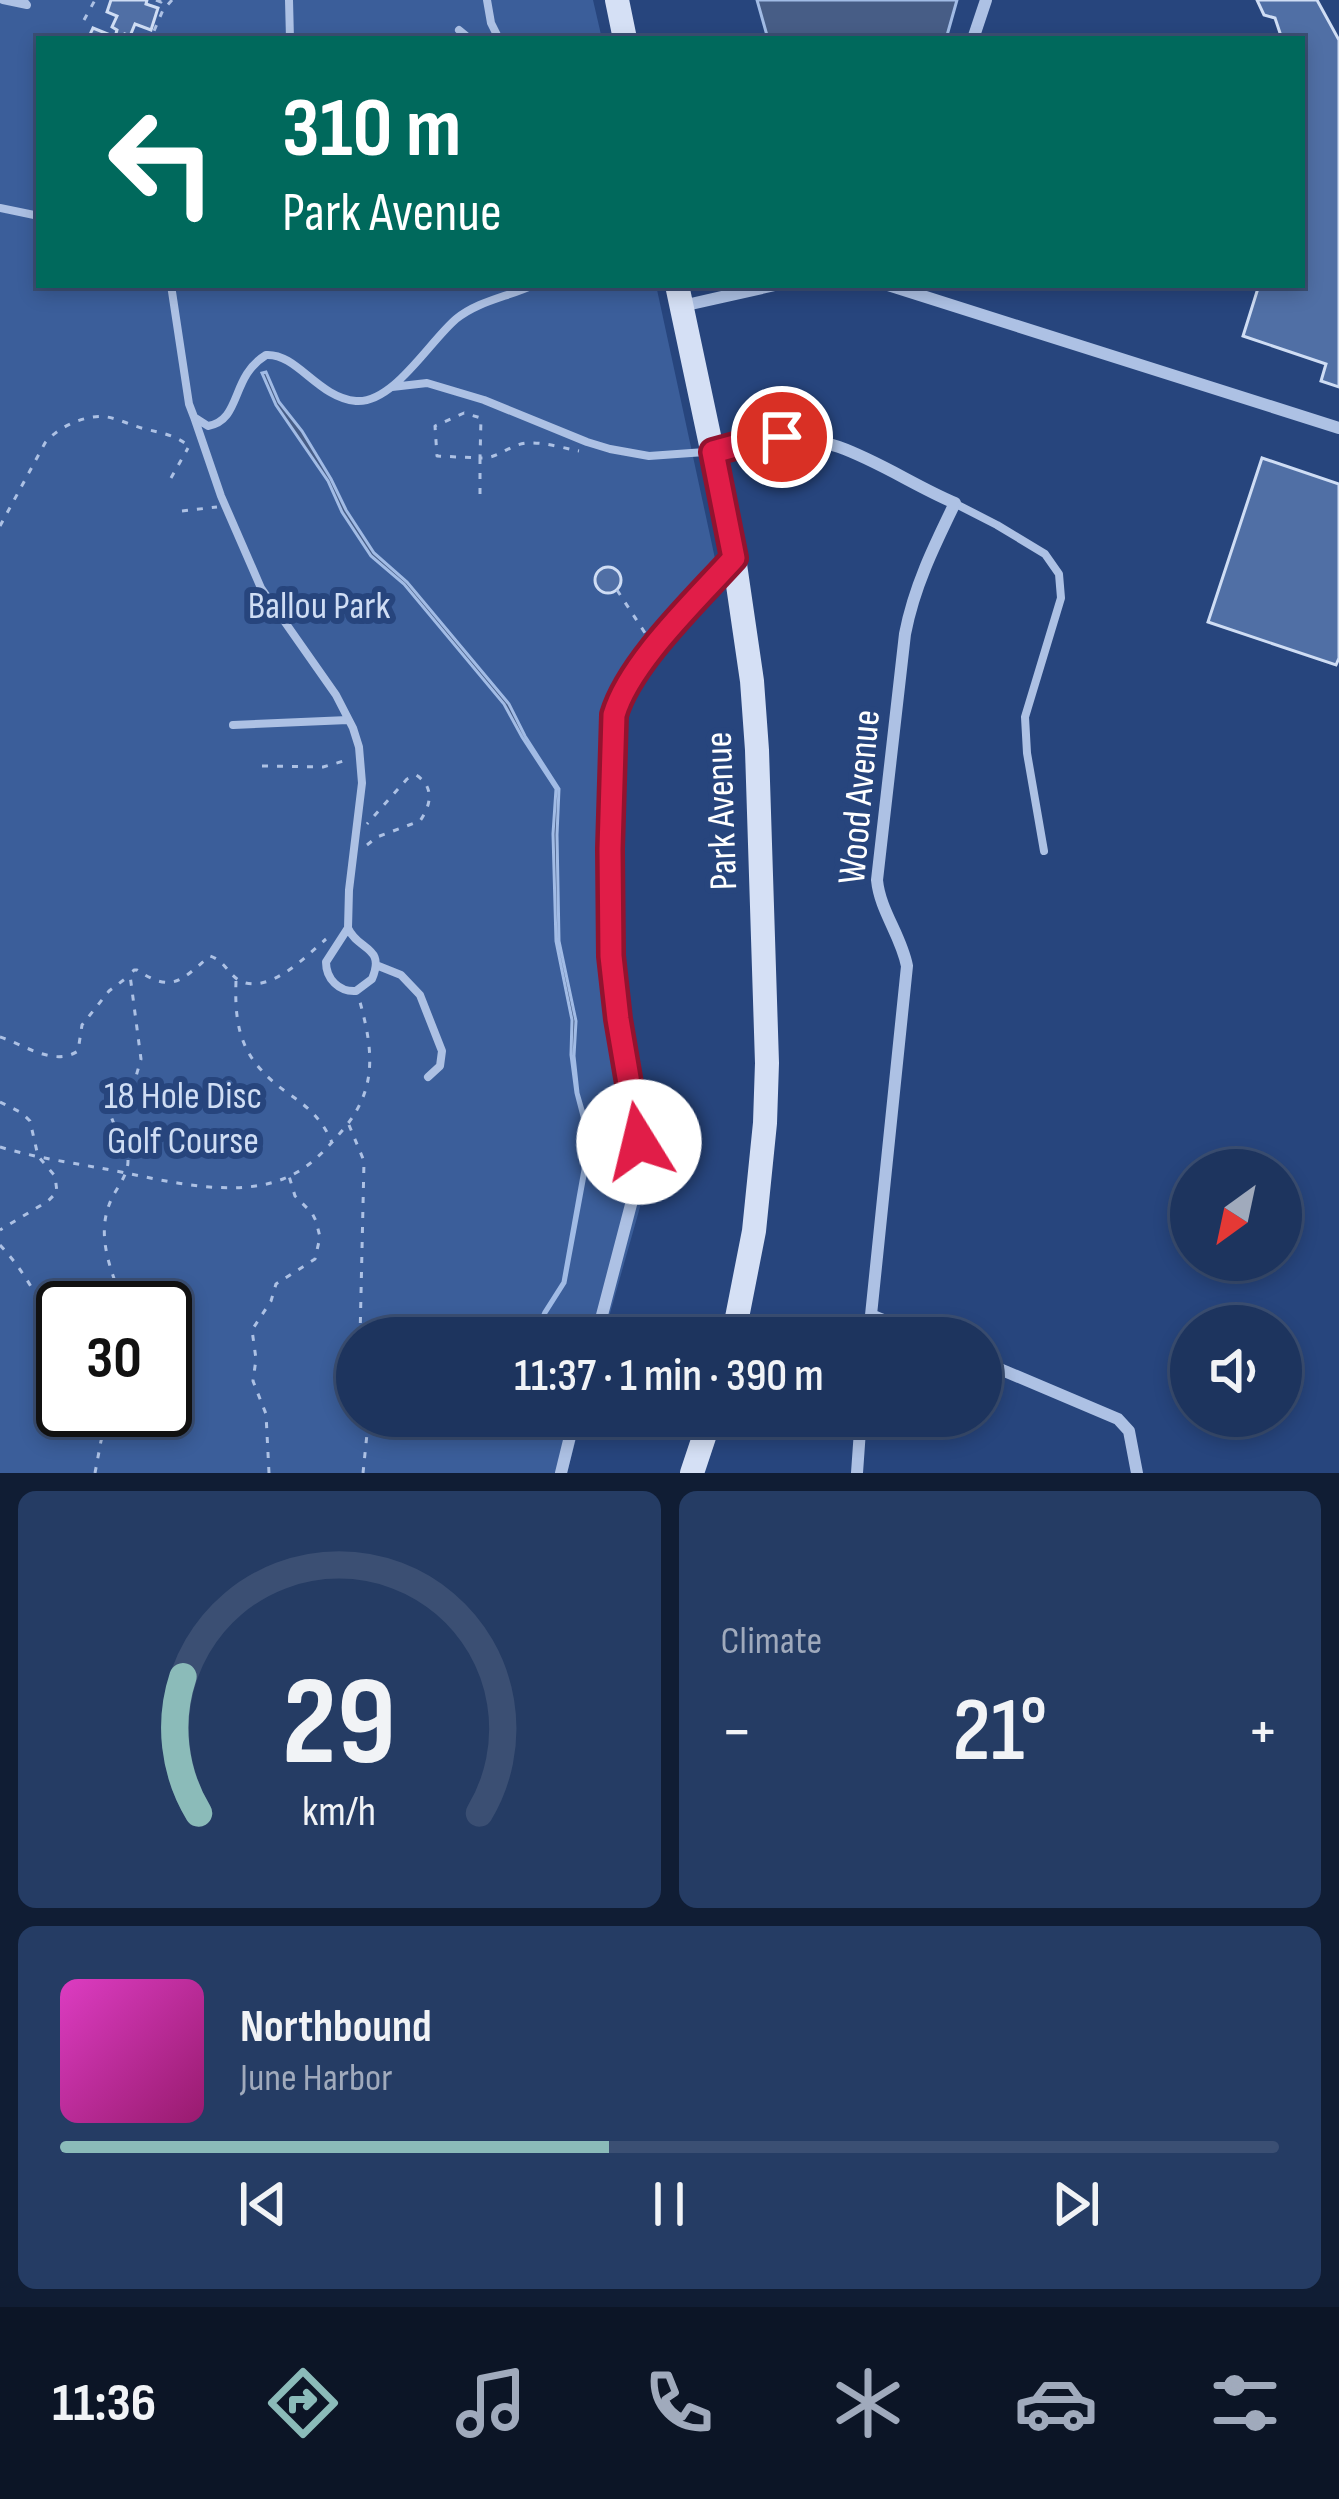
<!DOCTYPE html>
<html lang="en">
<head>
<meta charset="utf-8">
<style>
	:root { --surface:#1d345e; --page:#253c64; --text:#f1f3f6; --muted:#a0aabc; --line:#3b4f73; --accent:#8bbbb9 }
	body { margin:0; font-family:"Sofia Sans Condensed",sans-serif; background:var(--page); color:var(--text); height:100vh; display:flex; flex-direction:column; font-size:45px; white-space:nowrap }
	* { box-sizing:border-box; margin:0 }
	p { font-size:39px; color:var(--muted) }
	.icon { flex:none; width:66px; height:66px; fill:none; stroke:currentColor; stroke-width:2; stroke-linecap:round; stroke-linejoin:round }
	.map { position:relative; height:1473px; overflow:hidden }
	.panel { display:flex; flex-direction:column; gap:18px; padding:18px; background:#101d34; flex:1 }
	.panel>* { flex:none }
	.guide { position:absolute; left:36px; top:36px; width:1269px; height:252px; border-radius:0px; box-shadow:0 6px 18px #0003,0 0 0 3px var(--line); background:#00695c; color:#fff; overflow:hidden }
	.needle { width:78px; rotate:213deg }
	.controls { position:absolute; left:1170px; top:1149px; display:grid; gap:24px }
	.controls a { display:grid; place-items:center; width:132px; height:132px; border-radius:50%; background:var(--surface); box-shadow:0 6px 18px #0003,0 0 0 3px var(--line); font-size:60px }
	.speed { position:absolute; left:36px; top:1281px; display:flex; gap:24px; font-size:60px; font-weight:700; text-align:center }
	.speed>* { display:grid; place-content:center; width:156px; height:156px; border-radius:50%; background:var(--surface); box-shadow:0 6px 18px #0003,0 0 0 3px var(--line); line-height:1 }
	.speed .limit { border:6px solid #111; border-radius:18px; background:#fff; color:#111 }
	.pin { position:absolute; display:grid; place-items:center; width:102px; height:102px; color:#fff; margin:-51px; border:6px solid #fff; border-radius:50%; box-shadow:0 3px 12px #0007 }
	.me { position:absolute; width:132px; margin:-66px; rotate:351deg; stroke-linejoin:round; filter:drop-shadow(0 0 9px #0008) }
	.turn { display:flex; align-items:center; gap:42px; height:252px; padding:0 48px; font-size:54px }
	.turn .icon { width:156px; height:156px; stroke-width:2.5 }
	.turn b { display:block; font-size:84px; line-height:102px }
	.big { font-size:90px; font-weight:600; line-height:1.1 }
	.panel .card { flex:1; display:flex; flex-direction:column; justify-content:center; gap:18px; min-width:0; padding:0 42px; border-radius:18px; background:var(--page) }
	.panel .dial { align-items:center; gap:0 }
	.dial svg { height:312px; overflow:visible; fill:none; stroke:var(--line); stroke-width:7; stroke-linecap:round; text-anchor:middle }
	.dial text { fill:var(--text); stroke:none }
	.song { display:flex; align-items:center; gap:36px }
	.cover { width:144px; height:144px; border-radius:18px; background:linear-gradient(135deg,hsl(310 70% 55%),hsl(320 70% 35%)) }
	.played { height:12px; border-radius:6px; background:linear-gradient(90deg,var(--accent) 45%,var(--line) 45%) }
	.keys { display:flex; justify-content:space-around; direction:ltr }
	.heat { display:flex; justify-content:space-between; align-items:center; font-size:66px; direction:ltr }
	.panel .tiles { flex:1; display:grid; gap:18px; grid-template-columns:1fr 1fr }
	.card:last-child { grid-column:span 2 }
	.trip { position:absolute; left:336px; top:1317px; width:666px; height:120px; border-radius:60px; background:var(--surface); box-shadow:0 6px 18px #0003,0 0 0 3px var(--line); font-weight:600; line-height:120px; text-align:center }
	.dock { display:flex; height:192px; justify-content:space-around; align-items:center; background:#0c1526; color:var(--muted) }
	.dock .icon { width:84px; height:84px }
	.dock .selected { color:var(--accent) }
	.dock b { font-size:54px; color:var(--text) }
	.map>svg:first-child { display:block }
	.green { fill:#3b5e9a; fill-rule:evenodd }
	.water { fill:#475d86; stroke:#a1bbe5; stroke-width:3 }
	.building { fill:#506fa5; stroke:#cfddf4; stroke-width:3 }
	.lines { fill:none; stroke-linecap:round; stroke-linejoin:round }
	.path { stroke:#adc1e4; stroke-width:3; stroke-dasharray:6 9; stroke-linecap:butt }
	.lane { stroke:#adc1e4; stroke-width:8 }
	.street { stroke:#adc1e4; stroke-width:12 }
	.secondary { stroke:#d5e0f5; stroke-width:24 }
	.route-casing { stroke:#92132f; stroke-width:30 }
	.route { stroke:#e11d48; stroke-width:21 }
	.labels { text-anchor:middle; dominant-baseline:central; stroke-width:12; stroke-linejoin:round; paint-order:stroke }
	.park-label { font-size:39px; fill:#cfddf4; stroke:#27457d }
	.street-label { font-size:39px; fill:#fff; stroke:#27457d }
</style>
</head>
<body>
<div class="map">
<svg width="1339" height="1473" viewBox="0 0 1339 1473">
	<rect width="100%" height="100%" fill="#27457d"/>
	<path class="green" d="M0,0H593L602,39H39V285H656L722,591L706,597L633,685L623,704L620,740L618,953L645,1127V1173L640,1207L603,1338H357V1416H582L567,1473H0ZM63,1308H165V1410H63Z"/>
	<path class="water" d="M757,0H957L946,39H768Z
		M266,372L279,402L302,431L331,479L346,510L374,553L407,582L509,704L525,736L559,789L557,835L559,941L576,1021L574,1056L578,1093L586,1120L589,1154L565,1283L546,1313L536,1338H533L544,1312L563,1282L586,1153L583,1120L576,1093L571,1055L572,1020L556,941L553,834L556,789L522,737L504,704L404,584L371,556L342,512L328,481L276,405L262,373Z"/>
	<path class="building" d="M111,0H147L146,4L158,8L151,30L135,24L130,36L125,34L124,39H88L93,28L115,37L117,30L112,27L117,16L107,12Z
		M1257,0H1317L1339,40V387L1321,381L1326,364L1243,336L1259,285H1302V39H1282L1275,18L1264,15Z
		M1262,458L1339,484V658L1336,665L1208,622Z
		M595 580a13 13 0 1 1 26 0a13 13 0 1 1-26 0Z"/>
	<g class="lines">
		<path class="path" d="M156,0L161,2L162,0
			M172,0L163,10L151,38L173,39
			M84,20L95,0
			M146,39L143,35L146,28
			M171,478L188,448
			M480,494V458L437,456L435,426L464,413L481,418L480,458C499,459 509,444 528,443C544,442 563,448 579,451
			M182,511L217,507
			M0,526L45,443C58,427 85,414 107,417C119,419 133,426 145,429C162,433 176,435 190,447
			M617,590L647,636
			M262,766L323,767L347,760
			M367,845L377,837L420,821C431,805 435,787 416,775L407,779L367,824
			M236,981C234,1034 244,1062 289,1094C308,1107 323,1120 332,1143
			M0,1037C25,1045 54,1067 78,1051L82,1025L109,991L129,976
			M0,1102L22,1113L30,1121L38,1156L55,1176L57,1192L48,1201L0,1230
			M349,1125L364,1161L360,1338
			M0,1147C33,1157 67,1162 100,1168C156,1178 229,1200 283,1179C307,1170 325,1151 341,1132C377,1091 374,1053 360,1002
			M0,1245C30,1277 46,1313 63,1353
			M125,1308C113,1275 96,1240 109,1205C114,1190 128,1177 128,1161C128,1144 116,1132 111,1116L115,1110L129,1101L141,1059L130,975L134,970H137C173,994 181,980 210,956C225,961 228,974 240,981C270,995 307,955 326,939
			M95,1473L101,1441L110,1410
			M269,1473L266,1414L253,1381L256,1359L252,1330L271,1301L276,1284L315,1259L320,1237L316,1221L312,1213L295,1196L289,1176
			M363,1473L367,1434L365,1416"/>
		<path class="lane" d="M3,0L27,5L23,0
			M289,0L290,39
			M487,0L491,23L499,39
			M459,30L470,39
			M0,208L39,216
			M171,285L189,404L194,417L208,426C242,420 230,377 266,355C297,353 318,398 356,401C393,404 429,342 456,319C478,301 507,297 533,285
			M392,387L427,383L484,400L587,442L610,449L649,456L705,452
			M194,417L221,496L261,588L336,695L353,728L359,747L362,783L349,890L348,928L326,962C326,979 339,992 356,991L372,979C386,946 358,951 348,928
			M956,504L997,525L1045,554L1059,574L1061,598L1025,717L1027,753L1044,851
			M233,725L348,720
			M376,965L401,975L420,995L442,1051L440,1066L428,1077"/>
		<path class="street" d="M973,39L986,0
			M888,285L1339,428
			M682,306L775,285
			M713,452C731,447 750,441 768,438C837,429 895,478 955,503C934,546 914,587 905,634L877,880C880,911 901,935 907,966L871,1315
			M596,1338L634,1193L639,1142L618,1020L611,956L610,849L614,715C630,661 694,603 732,560
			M868,1338L871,1315L928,1338
			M981,1361L1118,1419L1129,1431L1137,1473
			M561,1473L575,1416
			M857,1473L861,1416"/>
		<path class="secondary" d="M617,0L625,39
			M677,285L732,544L752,681L757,750L767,1063L765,1123L754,1231L733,1338
			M692,1473L711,1416"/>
	</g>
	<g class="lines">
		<g class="route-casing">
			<path id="route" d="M639,1142L618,1019L611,956L610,849L614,715C629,663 696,600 734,558L713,452L764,438L782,437"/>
		</g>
		<use href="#route" class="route"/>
	</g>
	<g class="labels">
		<g class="park-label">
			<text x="319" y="606">Ballou Park</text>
			<text x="183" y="1096">18 Hole Disc<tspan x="183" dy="45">Golf Course</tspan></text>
		</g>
		<g class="street-label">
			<text transform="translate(860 797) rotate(-85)">Wood Avenue</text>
			<text transform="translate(722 811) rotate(-92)">Park Avenue</text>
		</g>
	</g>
</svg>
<div class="controls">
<a><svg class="needle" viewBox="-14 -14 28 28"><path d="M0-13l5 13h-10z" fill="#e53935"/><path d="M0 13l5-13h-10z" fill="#a0aabc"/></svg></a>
<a><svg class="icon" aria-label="sound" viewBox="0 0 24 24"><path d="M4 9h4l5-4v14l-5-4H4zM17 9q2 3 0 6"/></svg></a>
</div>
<div class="speed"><div class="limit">30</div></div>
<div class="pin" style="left:782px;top:437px;background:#d93025"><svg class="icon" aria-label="arrive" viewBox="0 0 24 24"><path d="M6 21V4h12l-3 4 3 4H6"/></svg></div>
<svg class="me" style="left:639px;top:1142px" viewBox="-20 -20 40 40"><circle r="19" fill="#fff"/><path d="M0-13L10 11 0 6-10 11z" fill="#e11d48"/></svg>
<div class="trip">11:37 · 1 min · 390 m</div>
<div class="guide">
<div class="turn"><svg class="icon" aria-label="left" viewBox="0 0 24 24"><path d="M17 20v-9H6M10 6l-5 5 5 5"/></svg><div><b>310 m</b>Park Avenue</div></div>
</div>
</div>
<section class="panel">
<div class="tiles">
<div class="card dial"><svg viewBox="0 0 100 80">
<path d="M14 69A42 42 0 1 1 86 69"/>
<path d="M14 69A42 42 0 0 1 10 34" stroke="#8bbbb9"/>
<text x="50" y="56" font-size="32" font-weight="700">29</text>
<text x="50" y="72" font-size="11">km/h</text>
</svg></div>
<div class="card"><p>Climate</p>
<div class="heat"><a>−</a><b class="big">21°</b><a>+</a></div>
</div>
<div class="card">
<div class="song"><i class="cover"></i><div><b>Northbound</b><p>June Harbor</p></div></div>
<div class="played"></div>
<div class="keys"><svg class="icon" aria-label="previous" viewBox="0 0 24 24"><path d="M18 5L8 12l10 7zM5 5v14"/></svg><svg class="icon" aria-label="pause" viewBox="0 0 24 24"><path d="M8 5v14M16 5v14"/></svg><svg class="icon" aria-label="next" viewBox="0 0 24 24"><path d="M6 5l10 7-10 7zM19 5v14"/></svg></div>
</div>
</div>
</section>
<nav class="dock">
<b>11:36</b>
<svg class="icon selected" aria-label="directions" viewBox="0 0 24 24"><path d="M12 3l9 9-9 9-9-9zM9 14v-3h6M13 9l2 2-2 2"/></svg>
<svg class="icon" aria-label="music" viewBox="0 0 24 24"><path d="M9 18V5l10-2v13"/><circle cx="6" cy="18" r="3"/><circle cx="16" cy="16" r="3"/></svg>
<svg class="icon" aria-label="phone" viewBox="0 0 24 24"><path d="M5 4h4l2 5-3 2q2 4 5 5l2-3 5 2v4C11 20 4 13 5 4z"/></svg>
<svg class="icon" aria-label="climate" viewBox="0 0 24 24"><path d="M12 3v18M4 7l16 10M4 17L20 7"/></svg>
<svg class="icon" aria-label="car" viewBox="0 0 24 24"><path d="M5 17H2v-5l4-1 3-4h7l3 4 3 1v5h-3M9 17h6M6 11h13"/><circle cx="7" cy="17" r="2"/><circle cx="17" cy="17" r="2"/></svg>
<svg class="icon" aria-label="filters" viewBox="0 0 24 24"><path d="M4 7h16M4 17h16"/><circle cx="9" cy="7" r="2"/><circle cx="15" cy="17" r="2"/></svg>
</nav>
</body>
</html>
